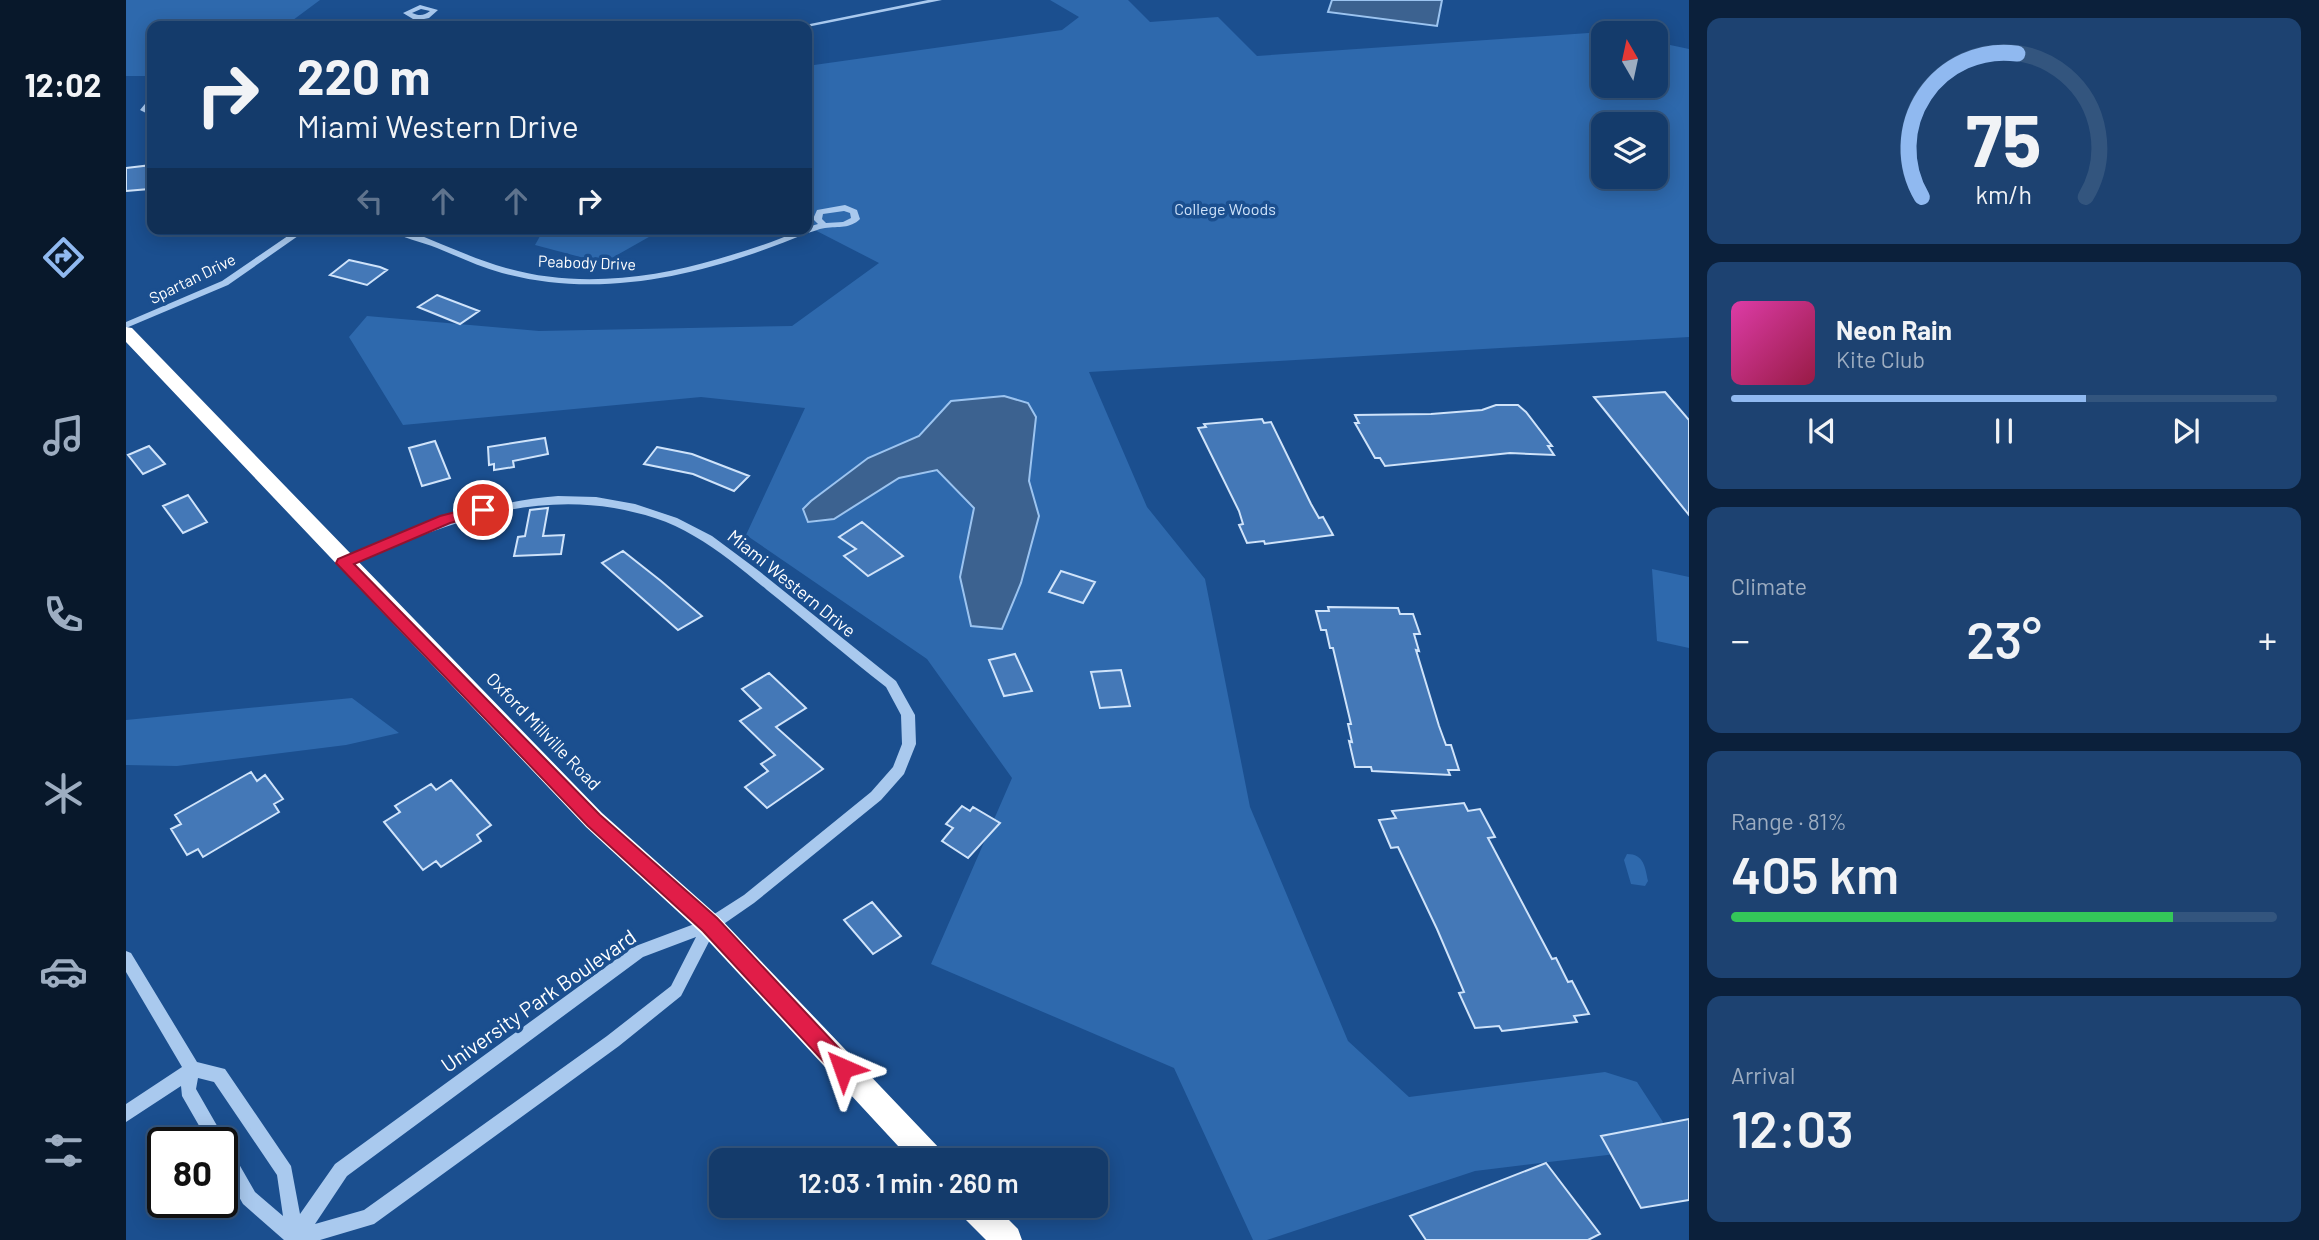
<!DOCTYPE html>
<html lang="en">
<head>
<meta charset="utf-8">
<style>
	:root { --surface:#143b6b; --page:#1d4271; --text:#f1f3f6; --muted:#9dadc1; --line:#33557e; --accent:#90b9f0 }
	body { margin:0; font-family:Barlow,sans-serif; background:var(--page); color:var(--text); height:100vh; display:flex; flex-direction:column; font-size:26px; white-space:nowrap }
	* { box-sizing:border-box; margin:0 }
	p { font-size:23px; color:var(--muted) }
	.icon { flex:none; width:38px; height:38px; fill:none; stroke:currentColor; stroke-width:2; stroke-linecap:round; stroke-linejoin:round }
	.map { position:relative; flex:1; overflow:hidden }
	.side { display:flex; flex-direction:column; gap:18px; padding:18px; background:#0b203b; width:630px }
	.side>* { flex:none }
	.hud { position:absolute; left:21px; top:21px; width:665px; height:214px; border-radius:14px; box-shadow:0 4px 18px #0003,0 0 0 2px var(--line); background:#143b6b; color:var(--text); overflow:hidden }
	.needle { width:46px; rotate:351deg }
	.buttons { position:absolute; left:1465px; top:21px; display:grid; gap:14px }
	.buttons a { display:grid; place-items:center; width:77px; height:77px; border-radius:14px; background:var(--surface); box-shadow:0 4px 18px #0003,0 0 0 2px var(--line); font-size:35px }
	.speed { position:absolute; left:21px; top:1127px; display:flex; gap:14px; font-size:35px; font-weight:700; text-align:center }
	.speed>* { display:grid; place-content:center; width:91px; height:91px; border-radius:50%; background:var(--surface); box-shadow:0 4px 18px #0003,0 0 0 2px var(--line); line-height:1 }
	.speed .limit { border:4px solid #111; border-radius:10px; background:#fff; color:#111 }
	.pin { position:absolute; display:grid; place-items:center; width:60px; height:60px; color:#fff; margin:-30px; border:4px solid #fff; border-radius:50%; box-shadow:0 2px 7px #0007 }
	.me { position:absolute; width:77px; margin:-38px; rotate:317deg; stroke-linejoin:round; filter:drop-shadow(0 0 5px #0008) }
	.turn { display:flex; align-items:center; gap:24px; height:147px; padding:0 35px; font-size:32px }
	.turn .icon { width:91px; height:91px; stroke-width:2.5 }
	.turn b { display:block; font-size:49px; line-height:60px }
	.lanes { display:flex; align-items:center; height:66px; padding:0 35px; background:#0003; justify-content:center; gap:35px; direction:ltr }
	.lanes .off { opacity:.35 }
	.big { font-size:52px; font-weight:600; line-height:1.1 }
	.side .card { flex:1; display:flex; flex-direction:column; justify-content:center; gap:10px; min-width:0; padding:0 24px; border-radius:14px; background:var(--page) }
	.side .dial { align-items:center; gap:0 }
	.dial svg { height:182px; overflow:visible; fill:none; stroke:var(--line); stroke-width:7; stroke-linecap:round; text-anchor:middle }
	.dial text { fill:var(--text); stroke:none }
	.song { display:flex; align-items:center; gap:21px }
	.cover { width:84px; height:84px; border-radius:10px; background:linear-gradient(135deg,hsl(320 70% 55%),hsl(340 70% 35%)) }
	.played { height:7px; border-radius:4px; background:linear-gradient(90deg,var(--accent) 65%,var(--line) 65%) }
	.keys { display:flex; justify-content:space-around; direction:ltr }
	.heat { display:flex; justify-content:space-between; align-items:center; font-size:38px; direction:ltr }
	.charge { height:10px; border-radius:5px; background:linear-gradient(90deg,#34c759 81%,var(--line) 0) }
	.trip { position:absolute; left:583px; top:1148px; width:399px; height:70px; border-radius:14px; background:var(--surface); box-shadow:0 4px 18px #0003,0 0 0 2px var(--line); font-weight:600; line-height:70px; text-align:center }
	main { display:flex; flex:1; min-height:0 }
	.menu { display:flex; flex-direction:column; width:126px; justify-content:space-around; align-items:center; background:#08182b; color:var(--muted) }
	.menu .icon { width:49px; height:49px }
	.menu .active { color:var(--accent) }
	.menu b { font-size:32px; color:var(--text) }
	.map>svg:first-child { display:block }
	.green { fill:#2e69ad; fill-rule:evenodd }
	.water { fill:#3c6290; stroke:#9cc4f0; stroke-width:2 }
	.building { fill:#4478b7; stroke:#cfe3fa; stroke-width:2 }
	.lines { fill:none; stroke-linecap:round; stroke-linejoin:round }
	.minor { fill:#a9c9ee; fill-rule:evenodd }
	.highway { fill:#fff; fill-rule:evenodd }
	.route { fill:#e11d48; stroke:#92132f; stroke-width:2 }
	.labels { text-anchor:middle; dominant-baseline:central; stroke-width:7; stroke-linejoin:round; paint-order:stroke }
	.far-park-label { font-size:16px; fill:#cfe3fa; stroke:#1b4f8f }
	.far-street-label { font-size:16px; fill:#fff; stroke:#1b4f8f }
	.street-label { font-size:18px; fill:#fff; stroke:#1b4f8f }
	.near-street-label { font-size:21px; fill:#fff; stroke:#1b4f8f }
</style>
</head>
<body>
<main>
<nav class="menu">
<b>12:02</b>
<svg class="icon active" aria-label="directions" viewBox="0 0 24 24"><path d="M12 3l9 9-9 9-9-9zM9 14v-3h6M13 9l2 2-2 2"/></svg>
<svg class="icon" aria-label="music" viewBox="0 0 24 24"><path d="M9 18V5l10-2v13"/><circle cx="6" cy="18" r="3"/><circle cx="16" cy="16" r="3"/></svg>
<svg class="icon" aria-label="phone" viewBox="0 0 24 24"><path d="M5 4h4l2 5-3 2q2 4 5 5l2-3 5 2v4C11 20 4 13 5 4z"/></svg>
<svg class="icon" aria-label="climate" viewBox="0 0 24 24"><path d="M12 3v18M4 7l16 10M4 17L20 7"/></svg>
<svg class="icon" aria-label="car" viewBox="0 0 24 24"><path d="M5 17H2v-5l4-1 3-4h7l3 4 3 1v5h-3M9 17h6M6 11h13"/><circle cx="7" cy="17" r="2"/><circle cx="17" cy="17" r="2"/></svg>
<svg class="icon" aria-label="filters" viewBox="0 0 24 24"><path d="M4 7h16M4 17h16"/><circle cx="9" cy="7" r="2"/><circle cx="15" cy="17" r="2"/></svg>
</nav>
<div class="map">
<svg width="1563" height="1240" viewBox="0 0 1563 1240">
	<rect width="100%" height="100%" fill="#1b4f8f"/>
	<path class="green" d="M0,0H194L159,26H26V76H0Z
		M924,0H1002L1024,22L1092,17L1131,56L1477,32L1484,33H1477V86H1530V42L1563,49V337L963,372L1021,507L1079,579L1124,807L1222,1041L1283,1097L1479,1072L1511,1082L1537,1122L1523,1150L1349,1171L1141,1240H1127L1048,1068L805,964L886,778L801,659L620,535L679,408L575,397L277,425L223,337L241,316L413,331L666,326L753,263L681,226V66L936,30L953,17ZM1477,124H1530V177H1477Z
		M418,229H537L477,263L409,245Z
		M1526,569L1563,577V648L1531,641Z
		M226,698L273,733L220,745L51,766L0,765V720Z
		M1501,854C1518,854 1519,867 1522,881L1519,886L1505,884L1498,860Z"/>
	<path class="water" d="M1206,0H1316L1311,26L1202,12Z
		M878,396L902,403L910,417L903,481L913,516L895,583L876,629L845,626L834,577L848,508L811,470L773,478L708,519L682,522L677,509L685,501L742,458L793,436L825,401Z"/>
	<path class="building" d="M26,165L23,189L0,191V168Z
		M223,260L254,267L261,270L241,285L204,275Z
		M311,295L353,311L334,324L292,307Z
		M1539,392L1563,420V515L1468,397Z
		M1370,405H1392L1400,412L1426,446H1422L1428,455L1384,453L1259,466L1254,458H1249L1229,423H1233L1229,415L1305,414L1356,410Z
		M1136,419L1138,423L1145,422L1185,504L1193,518L1197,517L1207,535L1139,544L1138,541L1121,543L1113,525L1117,524L1113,511L1072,428L1080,427L1078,424Z
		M419,438L422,454L387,461L388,467L368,470V464L363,465L362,447Z
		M309,441L324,478L296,486L283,448Z
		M23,446L39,464L17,474L2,455Z
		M531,447L566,454L623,476L608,491L567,474L518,464Z
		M62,495L81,522L57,533L37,506Z
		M422,508L417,536L438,535L435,554L388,556L392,537L399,536L404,510Z
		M736,522L777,556L742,576L718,556L730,549L713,537Z
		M497,551L535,581L576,616L552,630L476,563Z
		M935,571L969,582L957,603L923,592Z
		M1202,607L1272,608L1274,614H1287L1294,634H1288L1293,651L1290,650L1313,726L1320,745H1325L1333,770H1322L1324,775L1246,771L1245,767H1229L1223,741L1226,742L1222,724H1225L1207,648H1204L1200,630H1195L1190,611H1203Z
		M889,654L906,691L878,696L863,660Z
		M995,670L1004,706L974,708L965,672Z
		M643,673L680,708L650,727L697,769L641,808L619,787L642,771L635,764L649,755L614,721L635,708L616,689Z
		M125,772L131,781L139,775L157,799L148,804L153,812L77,857L72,849L61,855L45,829L55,824L49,815Z
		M325,780L365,825L351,835L355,841L315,867L310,861L297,870L258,822L274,812L269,806L305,784L310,790Z
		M1338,803L1342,811L1354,809L1369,837L1362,838L1426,959L1430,958L1442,982L1446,981L1463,1014L1448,1016L1451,1022L1376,1031L1373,1026L1349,1028L1333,993L1338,992L1311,929L1272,847L1265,848L1253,820L1270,818L1266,811Z
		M836,806L844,811L847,807L874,823L842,858L816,841L827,828L820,824Z
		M746,902L775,936L747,954L718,920Z
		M1563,1119V1200L1515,1208L1475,1136Z
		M1420,1163L1474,1234L1462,1240H1300L1284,1216Z"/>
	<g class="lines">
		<path class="minor" d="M802,0H816L681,27L674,26Z
			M294,5L312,10L303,18L293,20L289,26H283L287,19L277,13ZM295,9L304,11C298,16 293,16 286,13Z
			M23,99H26V105L23,109L26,111V116L14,110Z
			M719,205L731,210L734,219C724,229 713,226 699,228C692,229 686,232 679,234C584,273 479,301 376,273C354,267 333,257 311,248C296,242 276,238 262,229H276L285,232C317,244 348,259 380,268C449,288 525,279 592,259C612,253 633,247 653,239C667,234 678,228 692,224L687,219L691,210ZM718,211L724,213L725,218L717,222L700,223L696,219L697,214Z
			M172,229H182L102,285L0,328V322L96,281Z
			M432,496L470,497L509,504L551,518L586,536L633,571L770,681L789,715L790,744L778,774L755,800L628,903L589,930L555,996L493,1046L248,1224L194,1240H158L117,1204L96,1167V1143H83L56,1096L55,1086L0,1122V1104L56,1067L0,972V951L5,953L71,1062L99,1069L165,1166L174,1214L209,1164L507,947L579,920L618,895L745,792L767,767L776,744L775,715L760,687C720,656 681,622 641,590C618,571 594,551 568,536C544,521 516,513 488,508C394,492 307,529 222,566L218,567L212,563L214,560C288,528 351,503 432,496ZM570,937L545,986L481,1036L238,1210L189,1224L221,1176L517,957ZM72,1078L88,1082L151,1175L157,1216L129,1192L70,1089Z"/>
		<path class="highway" d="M0,327L6,328L476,813L593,917L815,1150L819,1160H785L575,933L460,827L0,342Z
			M833,1206H869L892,1229L896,1240H860L837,1217Z"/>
	</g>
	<path class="route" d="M357,505L362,507V513L324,523L228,564L474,815L591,918L725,1061L728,1068L725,1075L717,1078L710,1075L577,931L462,826L210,563L212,559L314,516Z"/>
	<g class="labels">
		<g class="far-park-label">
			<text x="1099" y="208">College Woods</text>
		</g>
		<g class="far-street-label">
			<text transform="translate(461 262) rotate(2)">Peabody Drive</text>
			<text transform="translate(66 278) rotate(-26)">Spartan Drive</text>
		</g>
		<g class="street-label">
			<text transform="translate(666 583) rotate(39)">Miami Western Drive</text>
			<text transform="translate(418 731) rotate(46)">Oxford Millville Road</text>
		</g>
		<g class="near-street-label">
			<text transform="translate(412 1000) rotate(-35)">University Park Boulevard</text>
		</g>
	</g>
</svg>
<div class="buttons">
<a><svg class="needle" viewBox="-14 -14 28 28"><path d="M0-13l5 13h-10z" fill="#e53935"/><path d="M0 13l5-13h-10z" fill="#9dadc1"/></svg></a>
<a><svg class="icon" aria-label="layers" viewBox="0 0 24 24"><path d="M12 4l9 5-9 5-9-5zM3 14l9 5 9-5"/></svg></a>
</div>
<div class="speed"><div class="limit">80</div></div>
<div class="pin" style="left:357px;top:510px;background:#d93025"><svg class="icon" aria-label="arrive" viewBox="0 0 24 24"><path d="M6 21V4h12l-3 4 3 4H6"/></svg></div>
<svg class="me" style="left:717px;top:1068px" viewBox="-20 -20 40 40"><path d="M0-17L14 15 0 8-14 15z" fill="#e11d48" stroke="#fff" stroke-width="4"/></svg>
<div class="trip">12:03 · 1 min · 260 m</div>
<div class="hud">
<div class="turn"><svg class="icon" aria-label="right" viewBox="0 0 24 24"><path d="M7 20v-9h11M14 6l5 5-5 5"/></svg><div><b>220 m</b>Miami Western Drive</div></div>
<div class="lanes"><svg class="icon off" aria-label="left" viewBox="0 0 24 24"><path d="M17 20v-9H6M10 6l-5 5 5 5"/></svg><svg class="icon off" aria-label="ahead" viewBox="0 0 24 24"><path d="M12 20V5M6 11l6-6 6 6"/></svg><svg class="icon off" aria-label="ahead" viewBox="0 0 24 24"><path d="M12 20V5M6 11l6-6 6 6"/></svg><svg class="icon" aria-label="right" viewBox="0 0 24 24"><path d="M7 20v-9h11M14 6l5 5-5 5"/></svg></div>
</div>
</div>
<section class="side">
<div class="card dial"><svg viewBox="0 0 100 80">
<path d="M14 69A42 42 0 1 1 86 69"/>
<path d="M14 69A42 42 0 0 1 56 6" stroke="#90b9f0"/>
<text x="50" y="56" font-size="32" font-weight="700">75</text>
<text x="50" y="72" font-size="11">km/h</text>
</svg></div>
<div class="card">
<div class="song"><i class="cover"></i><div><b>Neon Rain</b><p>Kite Club</p></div></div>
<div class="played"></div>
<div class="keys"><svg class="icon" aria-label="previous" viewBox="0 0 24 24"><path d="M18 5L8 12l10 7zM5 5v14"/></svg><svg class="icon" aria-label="pause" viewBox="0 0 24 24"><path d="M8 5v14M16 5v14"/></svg><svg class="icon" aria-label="next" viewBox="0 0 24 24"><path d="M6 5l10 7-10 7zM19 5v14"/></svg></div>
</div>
<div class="card"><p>Climate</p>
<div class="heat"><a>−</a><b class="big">23°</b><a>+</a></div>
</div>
<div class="card"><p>Range · 81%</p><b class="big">405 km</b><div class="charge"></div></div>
<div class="card"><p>Arrival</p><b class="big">12:03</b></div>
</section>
</main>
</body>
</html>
